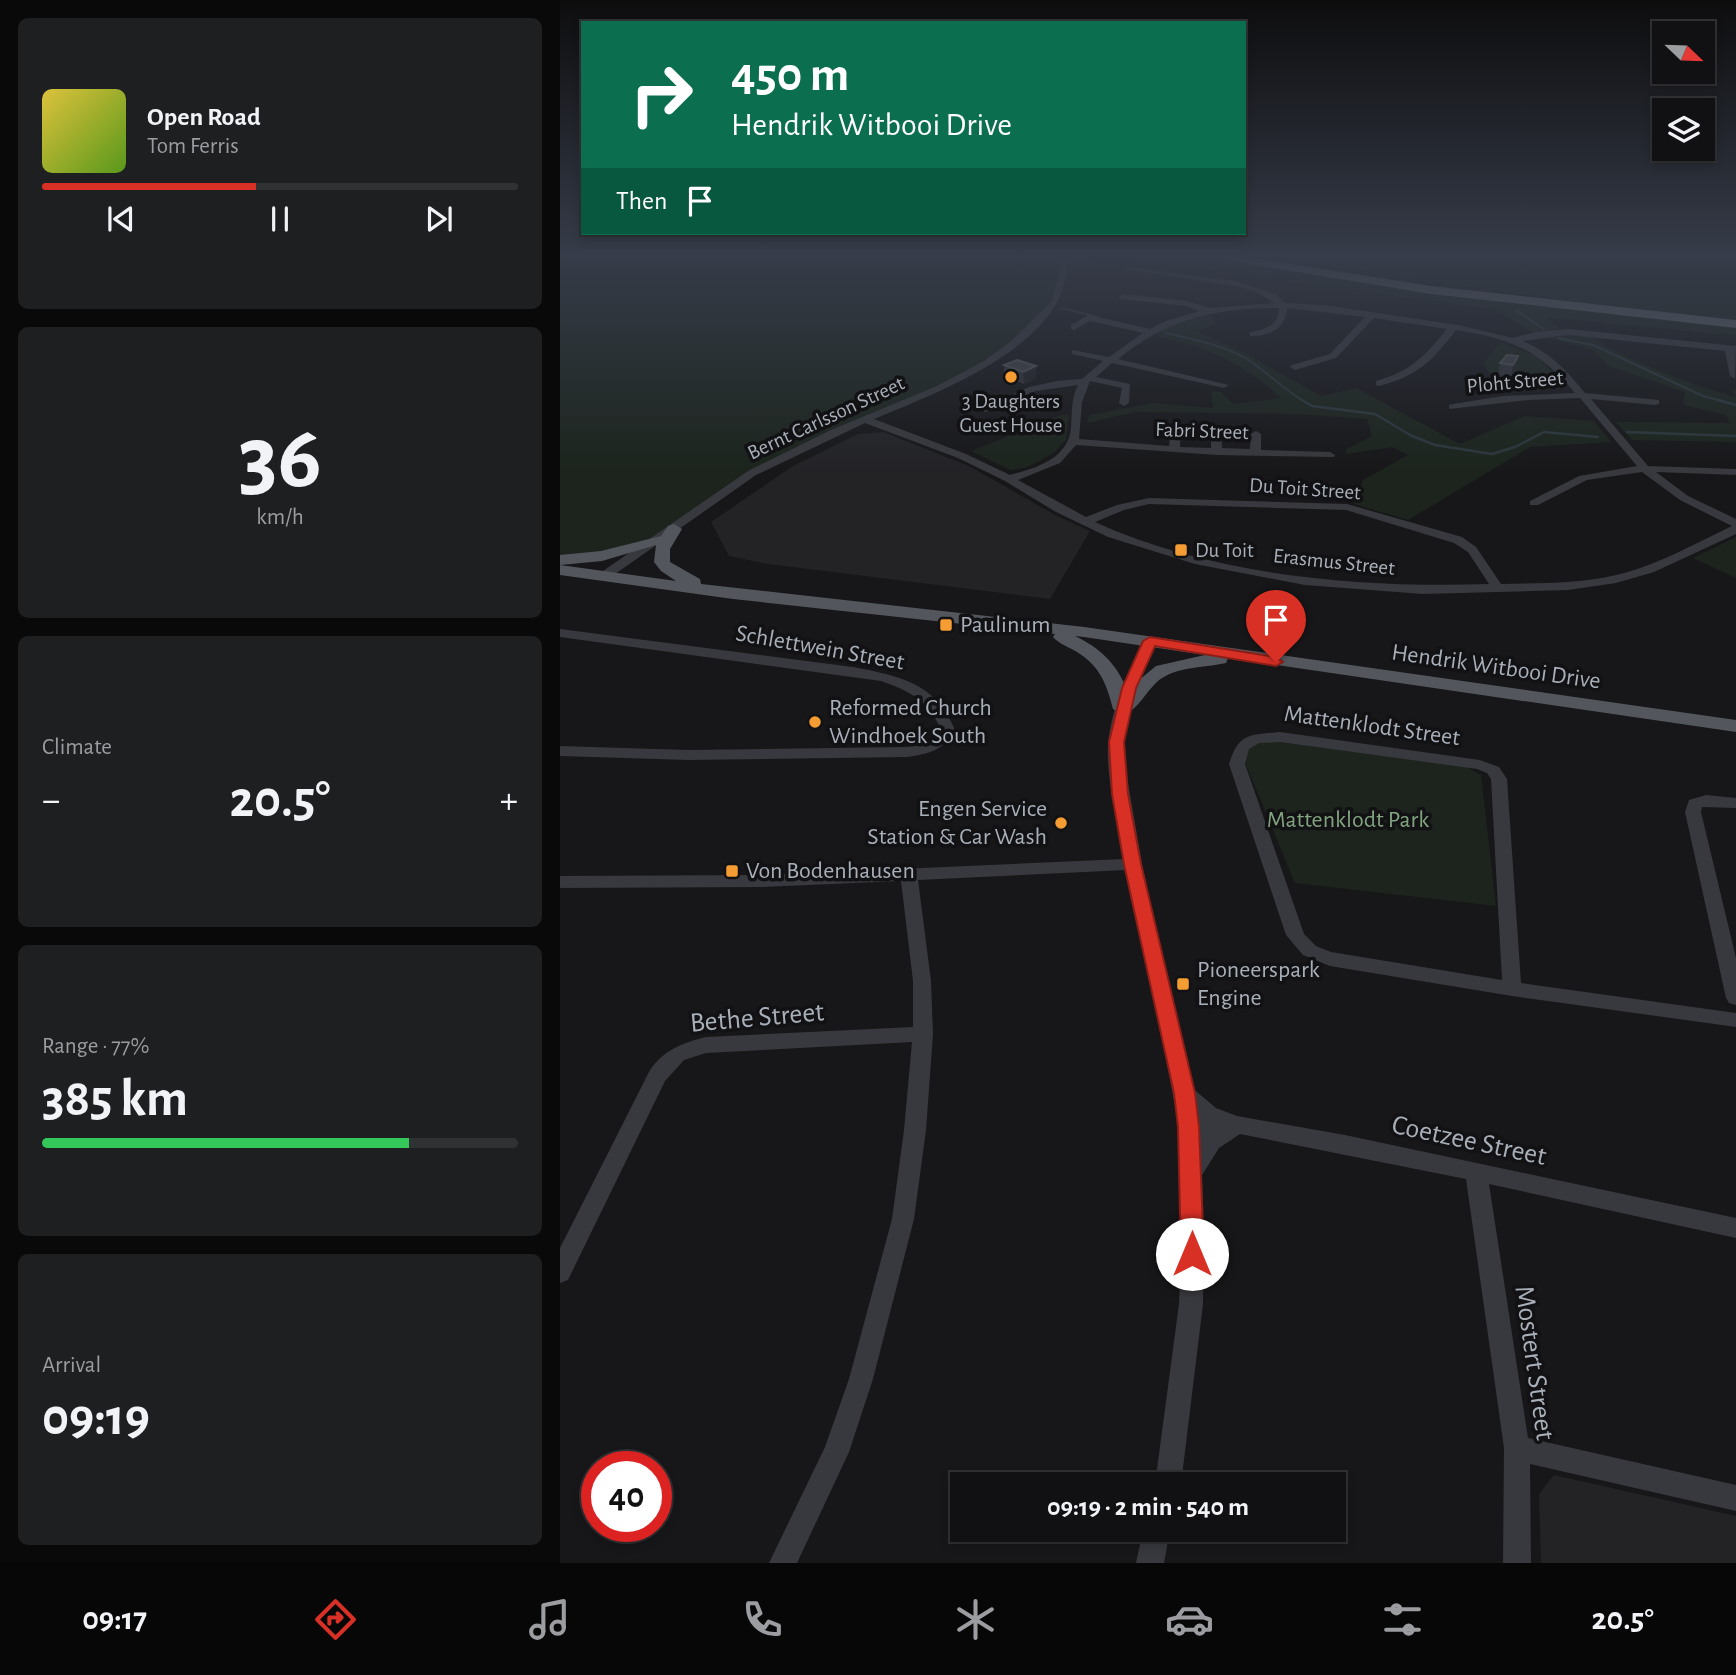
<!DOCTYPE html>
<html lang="en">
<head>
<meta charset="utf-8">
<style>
	:root { --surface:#111113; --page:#1e1f21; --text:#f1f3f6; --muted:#9c9da0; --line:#303133; --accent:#d93025 }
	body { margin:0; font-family:"Alegreya Sans",sans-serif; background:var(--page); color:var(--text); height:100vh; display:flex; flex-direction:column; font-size:26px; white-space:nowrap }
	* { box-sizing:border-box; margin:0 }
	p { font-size:23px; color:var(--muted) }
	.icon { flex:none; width:38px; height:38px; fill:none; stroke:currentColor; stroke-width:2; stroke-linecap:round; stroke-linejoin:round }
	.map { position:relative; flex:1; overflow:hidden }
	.panel { display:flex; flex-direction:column; gap:18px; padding:18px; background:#09090a; width:560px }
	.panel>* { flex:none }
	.banner { position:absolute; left:21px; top:21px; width:665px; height:214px; border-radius:0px; box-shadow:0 4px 10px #0003,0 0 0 2px var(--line); background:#0b6e4f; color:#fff; overflow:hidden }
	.needle { width:46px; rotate:113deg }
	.buttons { position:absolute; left:1092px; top:21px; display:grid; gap:14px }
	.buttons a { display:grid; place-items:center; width:63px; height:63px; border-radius:0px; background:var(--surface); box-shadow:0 4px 10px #0003,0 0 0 2px var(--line); font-size:35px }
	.speed { position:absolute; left:21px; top:1451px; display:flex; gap:14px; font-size:35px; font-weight:700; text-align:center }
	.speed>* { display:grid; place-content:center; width:91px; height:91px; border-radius:50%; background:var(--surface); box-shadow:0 4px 10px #0003,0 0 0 2px var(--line); line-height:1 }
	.speed .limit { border:10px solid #d22; background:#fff; color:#111 }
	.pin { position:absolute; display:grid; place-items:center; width:60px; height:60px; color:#fff; margin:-72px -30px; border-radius:50% 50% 50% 0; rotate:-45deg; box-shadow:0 0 7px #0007 }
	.pin .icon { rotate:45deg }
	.me { position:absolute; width:77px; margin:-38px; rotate:0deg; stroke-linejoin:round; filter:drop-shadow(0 0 5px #0008) }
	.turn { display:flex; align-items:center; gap:24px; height:147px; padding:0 35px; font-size:32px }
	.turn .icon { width:91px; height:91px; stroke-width:2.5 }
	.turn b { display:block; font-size:49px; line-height:60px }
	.then { display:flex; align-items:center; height:66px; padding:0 35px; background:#0003; gap:14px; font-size:26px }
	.big { font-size:52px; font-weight:700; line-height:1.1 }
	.panel .card { flex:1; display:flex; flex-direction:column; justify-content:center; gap:10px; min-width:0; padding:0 24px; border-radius:10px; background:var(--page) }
	.panel .dial { align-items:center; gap:0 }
	.dial b { font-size:91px; line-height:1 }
	.song { display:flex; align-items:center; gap:21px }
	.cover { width:84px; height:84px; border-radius:10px; background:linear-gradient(135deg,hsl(50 70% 55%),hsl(90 70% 35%)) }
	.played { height:7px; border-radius:4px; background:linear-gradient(90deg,var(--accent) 45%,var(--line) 45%) }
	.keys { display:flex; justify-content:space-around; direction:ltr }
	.heat { display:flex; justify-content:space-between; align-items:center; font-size:38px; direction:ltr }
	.charge { height:10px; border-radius:5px; background:linear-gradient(90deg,#34c759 77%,var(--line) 0) }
	.trip { position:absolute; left:390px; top:1472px; width:396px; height:70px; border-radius:0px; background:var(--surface); box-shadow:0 4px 10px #0003,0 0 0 2px var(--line); font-weight:700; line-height:70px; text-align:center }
	.dock { display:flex; height:112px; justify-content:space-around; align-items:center; background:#070708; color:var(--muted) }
	.dock .icon { width:49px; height:49px }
	.dock .active { color:var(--accent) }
	.dock b { font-size:32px; color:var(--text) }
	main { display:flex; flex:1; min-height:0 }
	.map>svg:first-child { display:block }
	.built { fill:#232326 }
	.green { fill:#1c241d }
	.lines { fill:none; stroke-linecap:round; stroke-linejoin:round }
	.stream-far1 { stroke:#2c383d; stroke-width:2 }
	.stream { stroke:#2c383d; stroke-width:2.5 }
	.minor { fill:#38393e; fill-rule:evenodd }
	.major { fill:#53575d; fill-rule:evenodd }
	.highway { fill:#63686f; fill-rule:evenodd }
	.wall { fill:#333337 }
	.shaded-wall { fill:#222225 }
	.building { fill:#3f4145; stroke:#505257; stroke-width:2 }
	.route { fill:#d93025; stroke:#8d1f18; stroke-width:2 }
	.poi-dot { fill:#f59c32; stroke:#121214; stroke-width:2.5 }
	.labels { text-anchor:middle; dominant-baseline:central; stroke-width:7; stroke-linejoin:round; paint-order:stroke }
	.far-street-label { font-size:21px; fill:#a8afb9; stroke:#121214 }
	.far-poi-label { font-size:21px; fill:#a8afb9; stroke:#121214 }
	.poi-label { font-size:24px; fill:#a8afb9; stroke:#121214; text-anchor:start }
	.street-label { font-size:24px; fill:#a8afb9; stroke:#121214 }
	.park-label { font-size:24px; fill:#81a47f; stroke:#121214 }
	.near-street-label { font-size:28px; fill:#a8afb9; stroke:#121214 }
</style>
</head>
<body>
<main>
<section class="panel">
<div class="card">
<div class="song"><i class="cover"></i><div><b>Open Road</b><p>Tom Ferris</p></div></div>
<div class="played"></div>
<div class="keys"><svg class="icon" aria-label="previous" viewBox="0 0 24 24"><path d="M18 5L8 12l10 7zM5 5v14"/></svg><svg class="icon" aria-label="pause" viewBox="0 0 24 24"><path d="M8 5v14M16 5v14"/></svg><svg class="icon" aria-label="next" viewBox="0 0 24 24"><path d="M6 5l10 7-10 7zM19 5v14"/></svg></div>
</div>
<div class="card dial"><b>36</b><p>km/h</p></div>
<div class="card"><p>Climate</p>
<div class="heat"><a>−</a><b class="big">20.5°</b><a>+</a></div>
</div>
<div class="card"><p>Range · 77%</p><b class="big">385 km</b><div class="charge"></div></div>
<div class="card"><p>Arrival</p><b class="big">09:19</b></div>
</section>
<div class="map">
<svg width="1176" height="1563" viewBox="0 0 1176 1563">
	<rect width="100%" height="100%" fill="#171719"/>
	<path class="built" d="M323,432L409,466L497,516L530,531L490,599L208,564L169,556L151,522L233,466L298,434Z
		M994,1475L1176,1516V1563H981L979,1494Z"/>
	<path class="green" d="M0,253H500L504,259L496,301L471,329L406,375L216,460L97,540L0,560Z
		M506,253H619L872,293L1176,327V336L985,317L1001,329L972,332L936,310L570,259L529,257L526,269H511Z
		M687,253H1176V320L999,300Z
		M650,312L656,324L637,331L685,353L761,396L796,388L900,444L964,416L1034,421L1051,442L970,447L848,520L794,504L803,480L848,455L832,447L787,454L785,450L812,436L807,419L737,414L576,412L527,423L529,415L593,403L653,408L651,391L661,392L673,404L721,398C685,364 644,345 595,336L607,327Z
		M994,334L1038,337L1037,341C1081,365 1126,383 1175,397L1172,389L1176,390V442L1072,440L1056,422L1170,423L1166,415L1123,405L1125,392L1049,366L1033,350L983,336Z
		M940,342L977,357L995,375L935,379L923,364Z
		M501,415H509L506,440L494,453L466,468L450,470L411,451Z
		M1176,537V578L1133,558Z
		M706,740L907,767L921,775L936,906L735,883L686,765L682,747Z"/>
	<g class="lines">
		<path class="stream-far1" d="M502,308L537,317
			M956,310L984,329
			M606,333C632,339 672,347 693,363C711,376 726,391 745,402
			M998,338L1033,345L1143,396L1165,402"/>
		<path class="stream" d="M742,400L752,406L815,414L850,435L875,445L932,454L955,447L984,432L1038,437
			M1158,400L1176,405
			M1067,432L1176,436"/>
		<path class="minor" d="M496,253H504C509,265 507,271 504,284C488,351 372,395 314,419L406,454L450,475C476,468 508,459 511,428C512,413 511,399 518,385L476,391L425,412L420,409L469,387L497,381L522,379L543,361L512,354V350L549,357L583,333L530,321L514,330L511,329V325L529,315L590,329L606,321L640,311L626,306L560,299L559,297L563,294L627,301L650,308L715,303L694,291L675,286L563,269L567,267L675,281L716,294L725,303L764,305L898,325L953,338L975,332L1008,329L1176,346L1175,379L1170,376L1165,351L1008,335L962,341C990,352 1007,371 1025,393L1099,400V404L1095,405L1031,399L1088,466L1176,469V475L1096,472L1128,496L1176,519V534L1094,572L1056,583L1008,590L863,594L745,585L635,564L548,537L496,512L445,481L398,458L305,423L196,475L48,579H40V573L188,471L271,430L377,386L424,361L449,343L492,301L501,264ZM719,308C718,326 706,329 690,332V336C709,337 726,328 727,308L805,317L770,354L732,365L730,367L735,370L776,358L814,318L887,329C864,357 851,371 816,381V385L819,386C858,376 872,361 896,330C951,339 978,349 1015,393L943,396L893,404L889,405V409L969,400L1020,398L1077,466L1019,476L970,501V505H978L1027,480L1082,472L1120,500L1172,526C1134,544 1096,566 1056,575C1018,584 979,583 941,584L916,547L902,537L787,504L589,498L557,505L526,517L458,480L500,463L516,445L657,455L774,457L775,455L770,452L701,450V434L696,431L691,434L690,449L662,448L661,431L656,428L651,431V448L620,447L621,428L616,425L611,428L609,446L519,439L522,402L530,381L562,388L559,403L564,406L569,403L570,384L536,377L552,363L664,388L669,385L558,359C608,319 655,308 719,308ZM589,504L786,510L894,543L908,552L929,584C801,588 652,576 535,522L564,510Z
			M0,629L293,667C340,676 376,683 395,730C384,750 369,754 347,757L129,760L0,756V746L129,750L347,747L366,744L381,730C369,701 350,691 321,681L0,637Z
			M590,637L597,641L576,688L564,742V760L582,864L631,1087L656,1108L677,1116L785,1135L1176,1218V1238L929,1184L968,1438L1176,1485V1511L970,1464L971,1563H943L944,1448L906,1179L680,1134L659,1148L642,1175L644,1230L643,1304L621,1484H595L619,1304L622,1230L619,1127L592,985L566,870L358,880L371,981L373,1034L366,1130L354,1219L313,1379L289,1452L237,1563H209L265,1447L289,1379L332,1219L344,1130L352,1042L146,1053L124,1060L105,1081L8,1280L0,1283V1248L90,1070C104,1050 122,1043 146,1037L353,1027V981L341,881L202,887L0,888V876L202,875L564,859C558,823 546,780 548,745C551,708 568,673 583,641Z
			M720,732L920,760L939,767L947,779L961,983L1176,1013V1027L952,996L770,966L743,955L726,935L669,764C679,732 690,735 720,732ZM720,742L917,769L927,773L931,779L942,980L771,952L756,946L744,934L685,764L689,749L699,743Z
			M1146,795L1176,798V808L1142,807L1141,812L1176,958V1005L1169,1003L1166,998L1125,812L1129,800Z
			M583,1530H610L604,1563H576Z"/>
		<path class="major" d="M114,524L122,529L110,549V562L140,579L141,584L524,627L1176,720V732L668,658L666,663C644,668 622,666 602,678C588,687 578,711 563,715L553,709C547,685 540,666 517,652C509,647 499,644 493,637L495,634L173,599L0,575V565L116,581L101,571L94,562L96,545L42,561L0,565V555L41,551L101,536L108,526ZM515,636L524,637L645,655L596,666L567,690C557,664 540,648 515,636Z"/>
		<path class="highway" d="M635,253H662L871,286L1176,320V328L871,294L640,256Z"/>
	</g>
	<path class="wall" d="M958,356L956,368L951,377L938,375L940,363Z
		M457,360L476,378L464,384L444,377V365Z"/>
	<path class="shaded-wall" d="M958,356L956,368L951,377L953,365Z
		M476,366V378L464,384L463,372Z"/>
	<path class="building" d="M947,355L958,356L953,365L940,363Z
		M457,360L476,366L463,372L444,365Z"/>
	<linearGradient id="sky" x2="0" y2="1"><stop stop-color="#0d0d0e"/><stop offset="0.54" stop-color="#363c49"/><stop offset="1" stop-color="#363c49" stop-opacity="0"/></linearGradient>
	<rect width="1176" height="472" fill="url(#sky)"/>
	<path class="route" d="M590,637L716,657L723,662L716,666L595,646L576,688L564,742L568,794L581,864L635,1093L639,1127L644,1254L640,1262L632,1265L624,1262L621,1254L618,1127L614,1093L564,864L552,794L549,742L562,688L583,641Z"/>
	<g class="poi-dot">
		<circle cx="451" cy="377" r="7"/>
		<rect x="614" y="543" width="14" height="14" rx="3.5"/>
		<rect x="379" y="618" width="14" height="14" rx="3.5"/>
		<circle cx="255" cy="722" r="7"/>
		<circle cx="501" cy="823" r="7"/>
		<rect x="165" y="864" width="14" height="14" rx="3.5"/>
		<rect x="616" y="977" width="14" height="14" rx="3.5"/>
	</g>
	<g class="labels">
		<g class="far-street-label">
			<text transform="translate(955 382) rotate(-5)">Ploht Street</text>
			<text transform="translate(266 418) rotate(-25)">Bernt Carlsson Street</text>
			<text transform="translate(642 431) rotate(2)">Fabri Street</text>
			<text transform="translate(745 489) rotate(4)">Du Toit Street</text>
			<text transform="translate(774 562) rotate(6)">Erasmus Street</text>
		</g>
		<g class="far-poi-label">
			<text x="451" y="401">3 Daughters<tspan x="451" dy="24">Guest House</tspan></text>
			<text x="635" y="550" text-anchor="start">Du Toit</text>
		</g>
		<g class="poi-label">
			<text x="400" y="625">Paulinum</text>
			<text x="269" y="708">Reformed Church<tspan x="269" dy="28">Windhoek South</tspan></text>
			<text x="487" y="809" text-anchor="end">Engen Service<tspan x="487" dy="28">Station &amp; Car Wash</tspan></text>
			<text x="186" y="871">Von Bodenhausen</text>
			<text x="637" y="970">Pioneerspark<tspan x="637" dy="28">Engine</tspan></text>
		</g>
		<g class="street-label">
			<text transform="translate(260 648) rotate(10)">Schlettwein Street</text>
			<text transform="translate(936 667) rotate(8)">Hendrik Witbooi Drive</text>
			<text transform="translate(812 726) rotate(8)">Mattenklodt Street</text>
		</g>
		<g class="park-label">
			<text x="788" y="820">Mattenklodt Park</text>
		</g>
		<g class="near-street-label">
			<text transform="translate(197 1018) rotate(-5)">Bethe Street</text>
			<text transform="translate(909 1141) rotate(12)">Coetzee Street</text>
			<text transform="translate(974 1363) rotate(82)">Mostert Street</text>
		</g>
	</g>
</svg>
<div class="buttons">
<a><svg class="needle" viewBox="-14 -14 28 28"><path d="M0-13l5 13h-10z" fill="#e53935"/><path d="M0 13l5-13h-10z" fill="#9c9da0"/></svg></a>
<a><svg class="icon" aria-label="layers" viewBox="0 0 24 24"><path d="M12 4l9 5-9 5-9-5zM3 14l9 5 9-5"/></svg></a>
</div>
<div class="speed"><div class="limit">40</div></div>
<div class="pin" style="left:716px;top:662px;background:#d93025"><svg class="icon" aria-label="arrive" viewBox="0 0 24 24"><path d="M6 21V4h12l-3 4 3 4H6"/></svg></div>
<svg class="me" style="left:632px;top:1254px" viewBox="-20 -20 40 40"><circle r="19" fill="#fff"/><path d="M0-13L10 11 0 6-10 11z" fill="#d93025"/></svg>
<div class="trip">09:19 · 2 min · 540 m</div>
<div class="banner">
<div class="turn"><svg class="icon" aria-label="right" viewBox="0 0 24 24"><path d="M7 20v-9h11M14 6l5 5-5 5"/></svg><div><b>450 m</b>Hendrik Witbooi Drive</div></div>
<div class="then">Then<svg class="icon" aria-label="arrive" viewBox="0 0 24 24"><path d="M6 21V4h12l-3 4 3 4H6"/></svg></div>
</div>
</div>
</main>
<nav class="dock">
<b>09:17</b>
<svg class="icon active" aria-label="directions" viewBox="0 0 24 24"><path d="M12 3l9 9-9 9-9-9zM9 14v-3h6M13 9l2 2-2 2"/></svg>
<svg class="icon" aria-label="music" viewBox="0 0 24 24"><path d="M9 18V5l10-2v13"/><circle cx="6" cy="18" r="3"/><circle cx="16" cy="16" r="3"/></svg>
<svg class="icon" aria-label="phone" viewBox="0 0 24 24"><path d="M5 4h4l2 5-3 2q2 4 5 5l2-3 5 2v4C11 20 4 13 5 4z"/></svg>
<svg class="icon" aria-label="climate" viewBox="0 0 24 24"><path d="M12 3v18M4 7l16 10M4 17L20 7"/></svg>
<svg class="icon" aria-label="car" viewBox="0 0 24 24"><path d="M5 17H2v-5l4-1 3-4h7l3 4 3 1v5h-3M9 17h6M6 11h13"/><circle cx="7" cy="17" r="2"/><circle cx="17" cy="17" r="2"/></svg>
<svg class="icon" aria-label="filters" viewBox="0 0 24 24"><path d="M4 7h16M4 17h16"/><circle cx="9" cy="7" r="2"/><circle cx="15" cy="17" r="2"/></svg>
<b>20.5°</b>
</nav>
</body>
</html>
